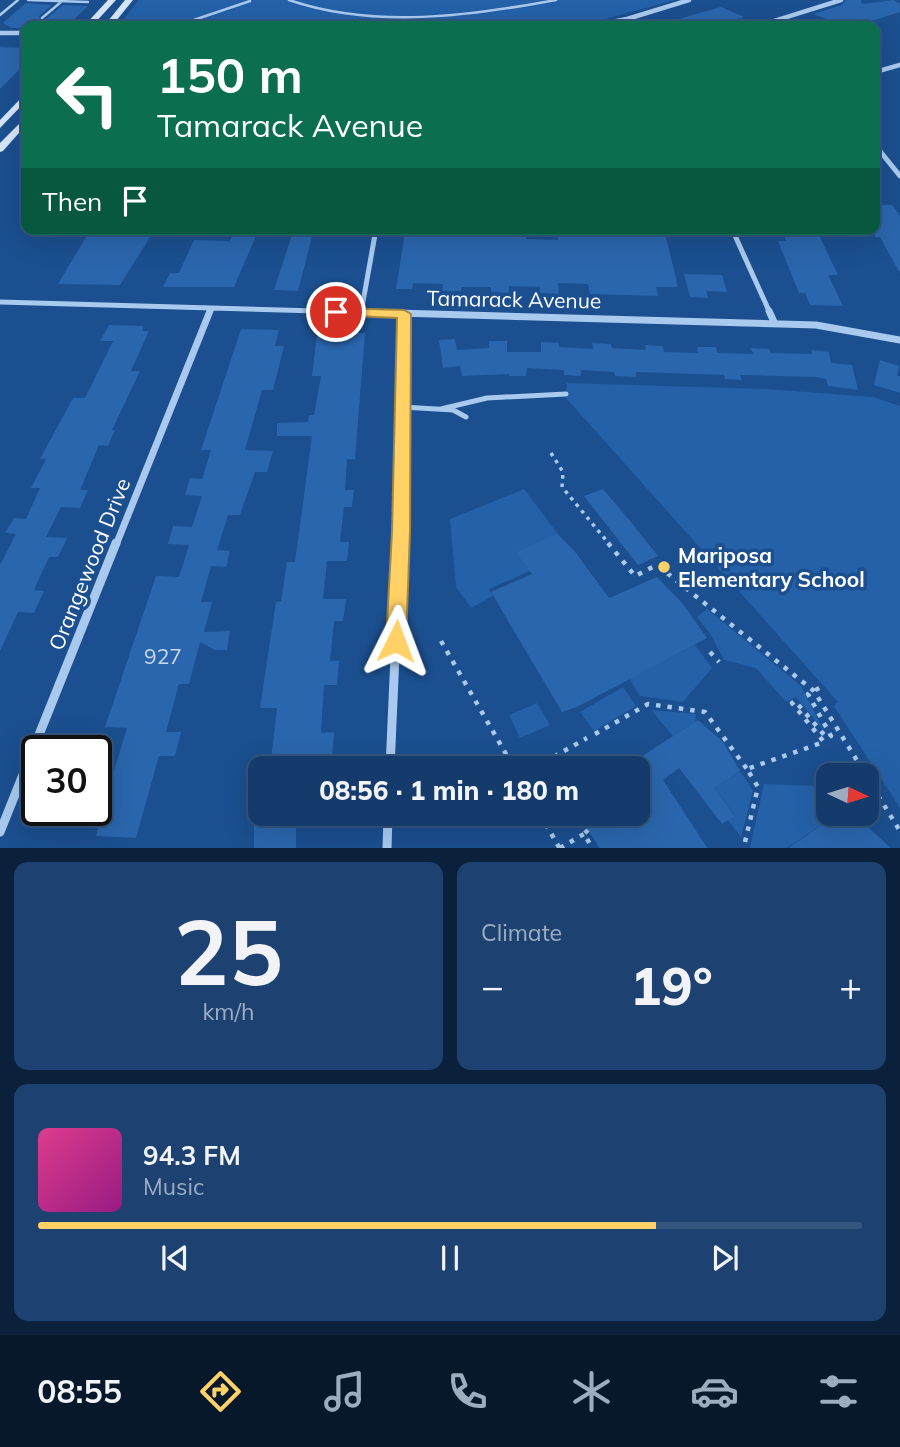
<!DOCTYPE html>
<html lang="en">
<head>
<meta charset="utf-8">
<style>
	:root { --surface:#143b6b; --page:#1d4271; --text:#f1f3f6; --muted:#9dadc1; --line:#33557e; --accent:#ffd166 }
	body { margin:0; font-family:Mulish,sans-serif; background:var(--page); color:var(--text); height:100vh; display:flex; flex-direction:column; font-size:26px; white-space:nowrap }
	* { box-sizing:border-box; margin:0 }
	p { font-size:23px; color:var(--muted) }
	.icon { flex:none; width:38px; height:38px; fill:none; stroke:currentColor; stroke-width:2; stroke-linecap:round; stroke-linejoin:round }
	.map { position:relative; height:848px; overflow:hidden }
	.panel { display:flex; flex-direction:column; gap:14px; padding:14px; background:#0b203b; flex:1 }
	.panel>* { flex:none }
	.top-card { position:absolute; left:21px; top:21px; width:859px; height:214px; border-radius:14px; box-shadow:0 7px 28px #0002,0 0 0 2px var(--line); background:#0b6e4f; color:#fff; overflow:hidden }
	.needle { width:46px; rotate:94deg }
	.controls { position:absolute; left:816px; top:763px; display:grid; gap:14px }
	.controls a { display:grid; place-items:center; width:63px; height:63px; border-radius:14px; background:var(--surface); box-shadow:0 7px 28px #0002,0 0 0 2px var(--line); font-size:35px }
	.speed { position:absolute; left:21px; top:735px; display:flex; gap:14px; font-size:35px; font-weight:700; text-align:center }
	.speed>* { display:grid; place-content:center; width:91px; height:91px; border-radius:50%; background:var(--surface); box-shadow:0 7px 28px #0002,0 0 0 2px var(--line); line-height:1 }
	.speed .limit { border:4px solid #111; border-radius:10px; background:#fff; color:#111 }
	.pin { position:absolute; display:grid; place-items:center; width:60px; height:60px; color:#fff; margin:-30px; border:4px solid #fff; border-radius:50%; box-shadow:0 2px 7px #0007 }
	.me { position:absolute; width:77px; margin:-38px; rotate:3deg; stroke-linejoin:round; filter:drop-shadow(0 0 5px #0008) }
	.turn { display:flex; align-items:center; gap:24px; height:147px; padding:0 21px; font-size:32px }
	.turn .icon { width:91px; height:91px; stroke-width:2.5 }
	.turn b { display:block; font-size:49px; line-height:60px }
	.then { display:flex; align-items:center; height:66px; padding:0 21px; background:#0003; gap:14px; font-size:26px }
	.big { font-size:52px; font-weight:800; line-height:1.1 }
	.panel .tile { flex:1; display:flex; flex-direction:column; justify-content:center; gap:10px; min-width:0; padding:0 24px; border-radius:14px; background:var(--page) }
	.panel .dial { align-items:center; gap:0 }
	.dial b { font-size:91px; line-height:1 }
	.song { display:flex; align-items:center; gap:21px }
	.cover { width:84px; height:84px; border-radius:10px; background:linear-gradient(135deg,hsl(330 70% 55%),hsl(310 70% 35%)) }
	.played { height:7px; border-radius:4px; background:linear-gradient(90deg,var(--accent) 75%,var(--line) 75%) }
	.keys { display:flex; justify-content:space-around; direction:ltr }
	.heat { display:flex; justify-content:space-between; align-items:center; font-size:38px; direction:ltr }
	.panel .tiles { flex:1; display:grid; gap:14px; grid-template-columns:1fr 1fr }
	.tile:last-child { grid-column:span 2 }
	.trip { position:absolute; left:248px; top:756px; width:402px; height:70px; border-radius:14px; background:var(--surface); box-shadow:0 7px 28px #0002,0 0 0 2px var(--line); font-weight:800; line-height:70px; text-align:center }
	.tab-bar { display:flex; height:112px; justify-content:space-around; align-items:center; background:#08182b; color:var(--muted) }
	.tab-bar .icon { width:49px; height:49px }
	.tab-bar .selected { color:var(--accent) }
	.tab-bar b { font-size:32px; color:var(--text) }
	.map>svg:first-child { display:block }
	.green { fill:#2461a8 }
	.building { fill:#2a66ad }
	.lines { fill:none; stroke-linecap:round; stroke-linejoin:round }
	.path-far1 { stroke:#a9c9ee; stroke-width:3.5; stroke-dasharray:3.5 5; stroke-linecap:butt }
	.path { stroke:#a9c9ee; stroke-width:4.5; stroke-dasharray:4.5 7; stroke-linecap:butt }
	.service-far1 { stroke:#a9c9ee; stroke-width:2.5 }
	.service { stroke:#a9c9ee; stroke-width:5 }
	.minor-far3 { stroke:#a9c9ee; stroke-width:4.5 }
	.minor-far2 { stroke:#a9c9ee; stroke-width:5 }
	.minor-far1 { stroke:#a9c9ee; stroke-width:7 }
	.minor { stroke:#a9c9ee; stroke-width:9 }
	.secondary { fill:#d6e6fa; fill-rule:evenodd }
	.route { fill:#ffd166; stroke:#a68842; stroke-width:2 }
	.poi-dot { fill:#ffd166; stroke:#1b4f8f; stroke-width:2.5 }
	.labels { text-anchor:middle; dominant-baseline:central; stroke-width:7; stroke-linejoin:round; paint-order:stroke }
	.street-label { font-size:21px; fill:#fff; stroke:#1b4f8f }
	.poi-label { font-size:21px; font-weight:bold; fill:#fff; stroke:#1b4f8f; text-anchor:start }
	.near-number-label { font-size:21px; fill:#cad9ea }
</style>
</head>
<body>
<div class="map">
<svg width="900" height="849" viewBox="0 0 900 849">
	<rect width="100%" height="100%" fill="#1b4f8f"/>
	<path class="green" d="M139,0H675L605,19L555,26H118Z
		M567,383L766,389L873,397L900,406V808L834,706L838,702L566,398Z
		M524,489L557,533L517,552L530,571L489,589L493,596L471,608L456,587L450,519Z
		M707,609L801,686L824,731L796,697L786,702L756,668L724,660L711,635L697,617Z
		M695,645L712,668L683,702L640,696L629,678Z
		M623,687L636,706L594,731L580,712Z
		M537,703L550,725L520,738L509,715Z
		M651,710L696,714L695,722L673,736Z
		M740,771L753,791L741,837L728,820L735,815L714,788Z
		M764,784L818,786L828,797V814H838L787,848H750Z"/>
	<path class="building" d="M846,0H861L862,4L894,0L900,4V12L856,26H845L813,14L842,5Z
		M26,3L52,5L39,16L42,22L63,5L88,6L67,26L11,28L3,23Z
		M721,7L744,17L712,26H668V22Z
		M0,47L26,48V69H20L0,89Z
		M875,205H892L900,216V273L880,237H875Z
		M91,229H155L120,285L58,284Z
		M235,229H259L234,287H163L170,273H179L194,240L230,241Z
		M298,229H314L298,291L274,290L292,235H296Z
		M423,229L526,231V239L558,240L557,231L617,233L618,237H649L648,233H665L678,287H656L658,296L590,294L588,284L558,283L559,294L540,293V287L509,286V293L491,292V287H461V291H442L443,284L413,283L412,289H396L405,233H422Z
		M816,229L838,275H828L843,306L810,305L805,293H799L778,241H786L782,230Z
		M684,274L722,275L727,292L706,291L708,298L690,297Z
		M109,325L144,326L142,331H149L131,371H140L112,430H115L108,446L99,445L80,490H88L80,508L61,507L46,537L67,538L58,557H49L34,590L44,591L34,613L18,612L0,651V565L16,534L5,533L14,518L26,519L40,488H31L46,459H40L73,398H85L113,341H100Z
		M241,329L279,330L275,346H284L273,390H262L245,450L273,451L267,472H255L240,515H228L217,550L230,551L226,567L211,566L201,602H212L204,632L230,631L227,650H215L200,642L189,684H179L166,732H181L175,756H159L136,838L96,836L105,805H96V773L113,774L127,728L105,727L156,576L179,577L189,545L168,544L173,526L192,527L202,496L185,495L190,478L202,479L211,450H201Z
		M317,333H365L355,459H347L345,490H354L352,507H344L340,542H349L347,561H327L323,599H346L343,621H334L330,661H339L337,685H324L321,733L334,732L332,759H321L320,768H270L277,708H260L276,602L281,601L287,562H295L312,436H277V423L308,422L309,415H314L321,376H312Z
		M455,339L457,350L489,348V341H507V352H541V342L559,343V347L593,349L592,343L611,344L612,348L646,350L645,345L663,346L664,352L698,353L697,347H716L717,353L753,354L751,348L769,349L771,353L812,354L811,350L829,352L831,363L852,365L858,390L828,386L826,379L816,377L745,375H740L742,380L725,379L724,375L636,372V377L615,376L614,372L581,370V376L564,375V370L527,368L526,376H509V374L462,376L460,366L443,368L439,340Z
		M880,360L899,366L897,376H900V393L874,385Z
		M603,489L631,522L658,556L638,565L584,496Z
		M557,533L576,553L609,598L657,577L683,604L707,638L577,707L562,712L491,592L532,574L516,552Z
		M698,720L723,742L740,771L714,788L735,816L722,824L679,768L663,780L708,849H600L578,814H639V758Z
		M838,814H853L892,849H787Z
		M296,819V849H254V826Z"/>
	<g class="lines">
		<path class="path-far1" d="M551,453L563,472L562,487L610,545"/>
		<path class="path" d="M608,543L635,576L657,565L814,691L866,775
			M441,641L514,768
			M710,652L719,662
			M595,734L648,704L705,712L747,769
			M534,768L587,738
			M866,776L900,831
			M820,782L828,791
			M540,814L560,849
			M588,830L584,834L593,849
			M745,842L758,787L747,769L824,742L792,703L795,701L826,737L831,736L808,694L823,686
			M560,848L584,834"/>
		<path class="service-far1" d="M28,0L88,2
			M289,0C374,29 470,16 556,0
			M0,15L18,0
			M42,18L61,2
			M176,26L250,1"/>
		<path class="service" d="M402,407L453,410L466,417
			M441,409L487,398L566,394"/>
		<path class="minor-far3" d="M591,26L627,19L689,0
			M758,26L841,0
			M0,33H26
			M875,72L900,65"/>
		<path class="minor-far2" d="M875,145L900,176
			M732,229L770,313
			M0,302L390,313
			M209,313L211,308
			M361,313L376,229"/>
		<path class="minor-far1" d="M328,311L816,325L900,340
			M769,311L775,324
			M116,545L210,311
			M400,545L404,314"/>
		<path class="minor" d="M390,768L400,543
			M0,832L116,543
			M387,849L388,814"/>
		<path class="secondary" d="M108,0H116L92,26H84Z
			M125,0H133L112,26H104Z
			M26,93V101L0,128V120Z
			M26,117V125L3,151L0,152V143Z"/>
	</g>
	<path class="route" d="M336,308L404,310L411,314L410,532L406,641L403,647L396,650L389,647L386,641L392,532L397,318L331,315V309Z"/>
	<circle class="poi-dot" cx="664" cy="567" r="7"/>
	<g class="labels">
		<g class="street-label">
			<text transform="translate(514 299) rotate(1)">Tamarack Avenue</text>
			<text transform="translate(89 564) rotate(-68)">Orangewood Drive</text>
		</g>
		<g class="poi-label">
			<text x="678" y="555">Mariposa<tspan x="678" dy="24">Elementary School</tspan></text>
		</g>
		<g class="near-number-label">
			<text x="163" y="656">927</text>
		</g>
	</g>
</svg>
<div class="controls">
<a><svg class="needle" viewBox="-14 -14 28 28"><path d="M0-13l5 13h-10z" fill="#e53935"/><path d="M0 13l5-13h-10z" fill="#9dadc1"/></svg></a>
</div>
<div class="speed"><div class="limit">30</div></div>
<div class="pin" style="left:336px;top:312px;background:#d93025"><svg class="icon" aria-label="arrive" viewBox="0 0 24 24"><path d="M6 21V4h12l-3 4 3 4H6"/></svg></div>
<svg class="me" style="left:396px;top:641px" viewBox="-20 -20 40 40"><path d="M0-17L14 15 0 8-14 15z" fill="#ffd166" stroke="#fff" stroke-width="4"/></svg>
<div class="trip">08:56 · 1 min · 180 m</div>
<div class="top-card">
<div class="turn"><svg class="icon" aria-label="left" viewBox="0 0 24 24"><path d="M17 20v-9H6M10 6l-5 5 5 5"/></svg><div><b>150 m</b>Tamarack Avenue</div></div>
<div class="then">Then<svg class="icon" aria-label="arrive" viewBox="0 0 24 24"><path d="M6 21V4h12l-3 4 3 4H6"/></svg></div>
</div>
</div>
<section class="panel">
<div class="tiles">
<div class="tile dial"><b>25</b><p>km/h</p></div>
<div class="tile"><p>Climate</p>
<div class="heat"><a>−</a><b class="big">19°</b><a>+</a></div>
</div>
<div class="tile">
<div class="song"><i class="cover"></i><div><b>94.3 FM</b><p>Music</p></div></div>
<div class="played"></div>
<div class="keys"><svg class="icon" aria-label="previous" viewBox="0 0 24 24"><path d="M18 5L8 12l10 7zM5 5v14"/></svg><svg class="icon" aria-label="pause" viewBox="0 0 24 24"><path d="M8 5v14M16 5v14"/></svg><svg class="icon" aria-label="next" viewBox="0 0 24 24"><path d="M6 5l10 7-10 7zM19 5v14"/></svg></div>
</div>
</div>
</section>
<nav class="tab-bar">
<b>08:55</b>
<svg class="icon selected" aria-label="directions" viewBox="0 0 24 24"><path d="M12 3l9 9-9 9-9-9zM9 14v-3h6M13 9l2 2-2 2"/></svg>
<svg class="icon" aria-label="music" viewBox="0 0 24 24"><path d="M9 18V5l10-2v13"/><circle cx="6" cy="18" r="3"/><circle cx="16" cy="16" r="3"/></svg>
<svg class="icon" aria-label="phone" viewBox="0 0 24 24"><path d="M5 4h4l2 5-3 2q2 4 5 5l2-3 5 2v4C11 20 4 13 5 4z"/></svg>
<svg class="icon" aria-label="climate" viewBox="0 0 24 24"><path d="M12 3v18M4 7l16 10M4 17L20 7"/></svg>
<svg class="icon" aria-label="car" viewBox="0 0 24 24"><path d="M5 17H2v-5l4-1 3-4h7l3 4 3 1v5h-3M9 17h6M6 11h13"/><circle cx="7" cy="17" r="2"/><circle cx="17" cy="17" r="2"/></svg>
<svg class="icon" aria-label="filters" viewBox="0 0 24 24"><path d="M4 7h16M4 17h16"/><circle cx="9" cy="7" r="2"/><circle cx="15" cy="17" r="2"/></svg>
</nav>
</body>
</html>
